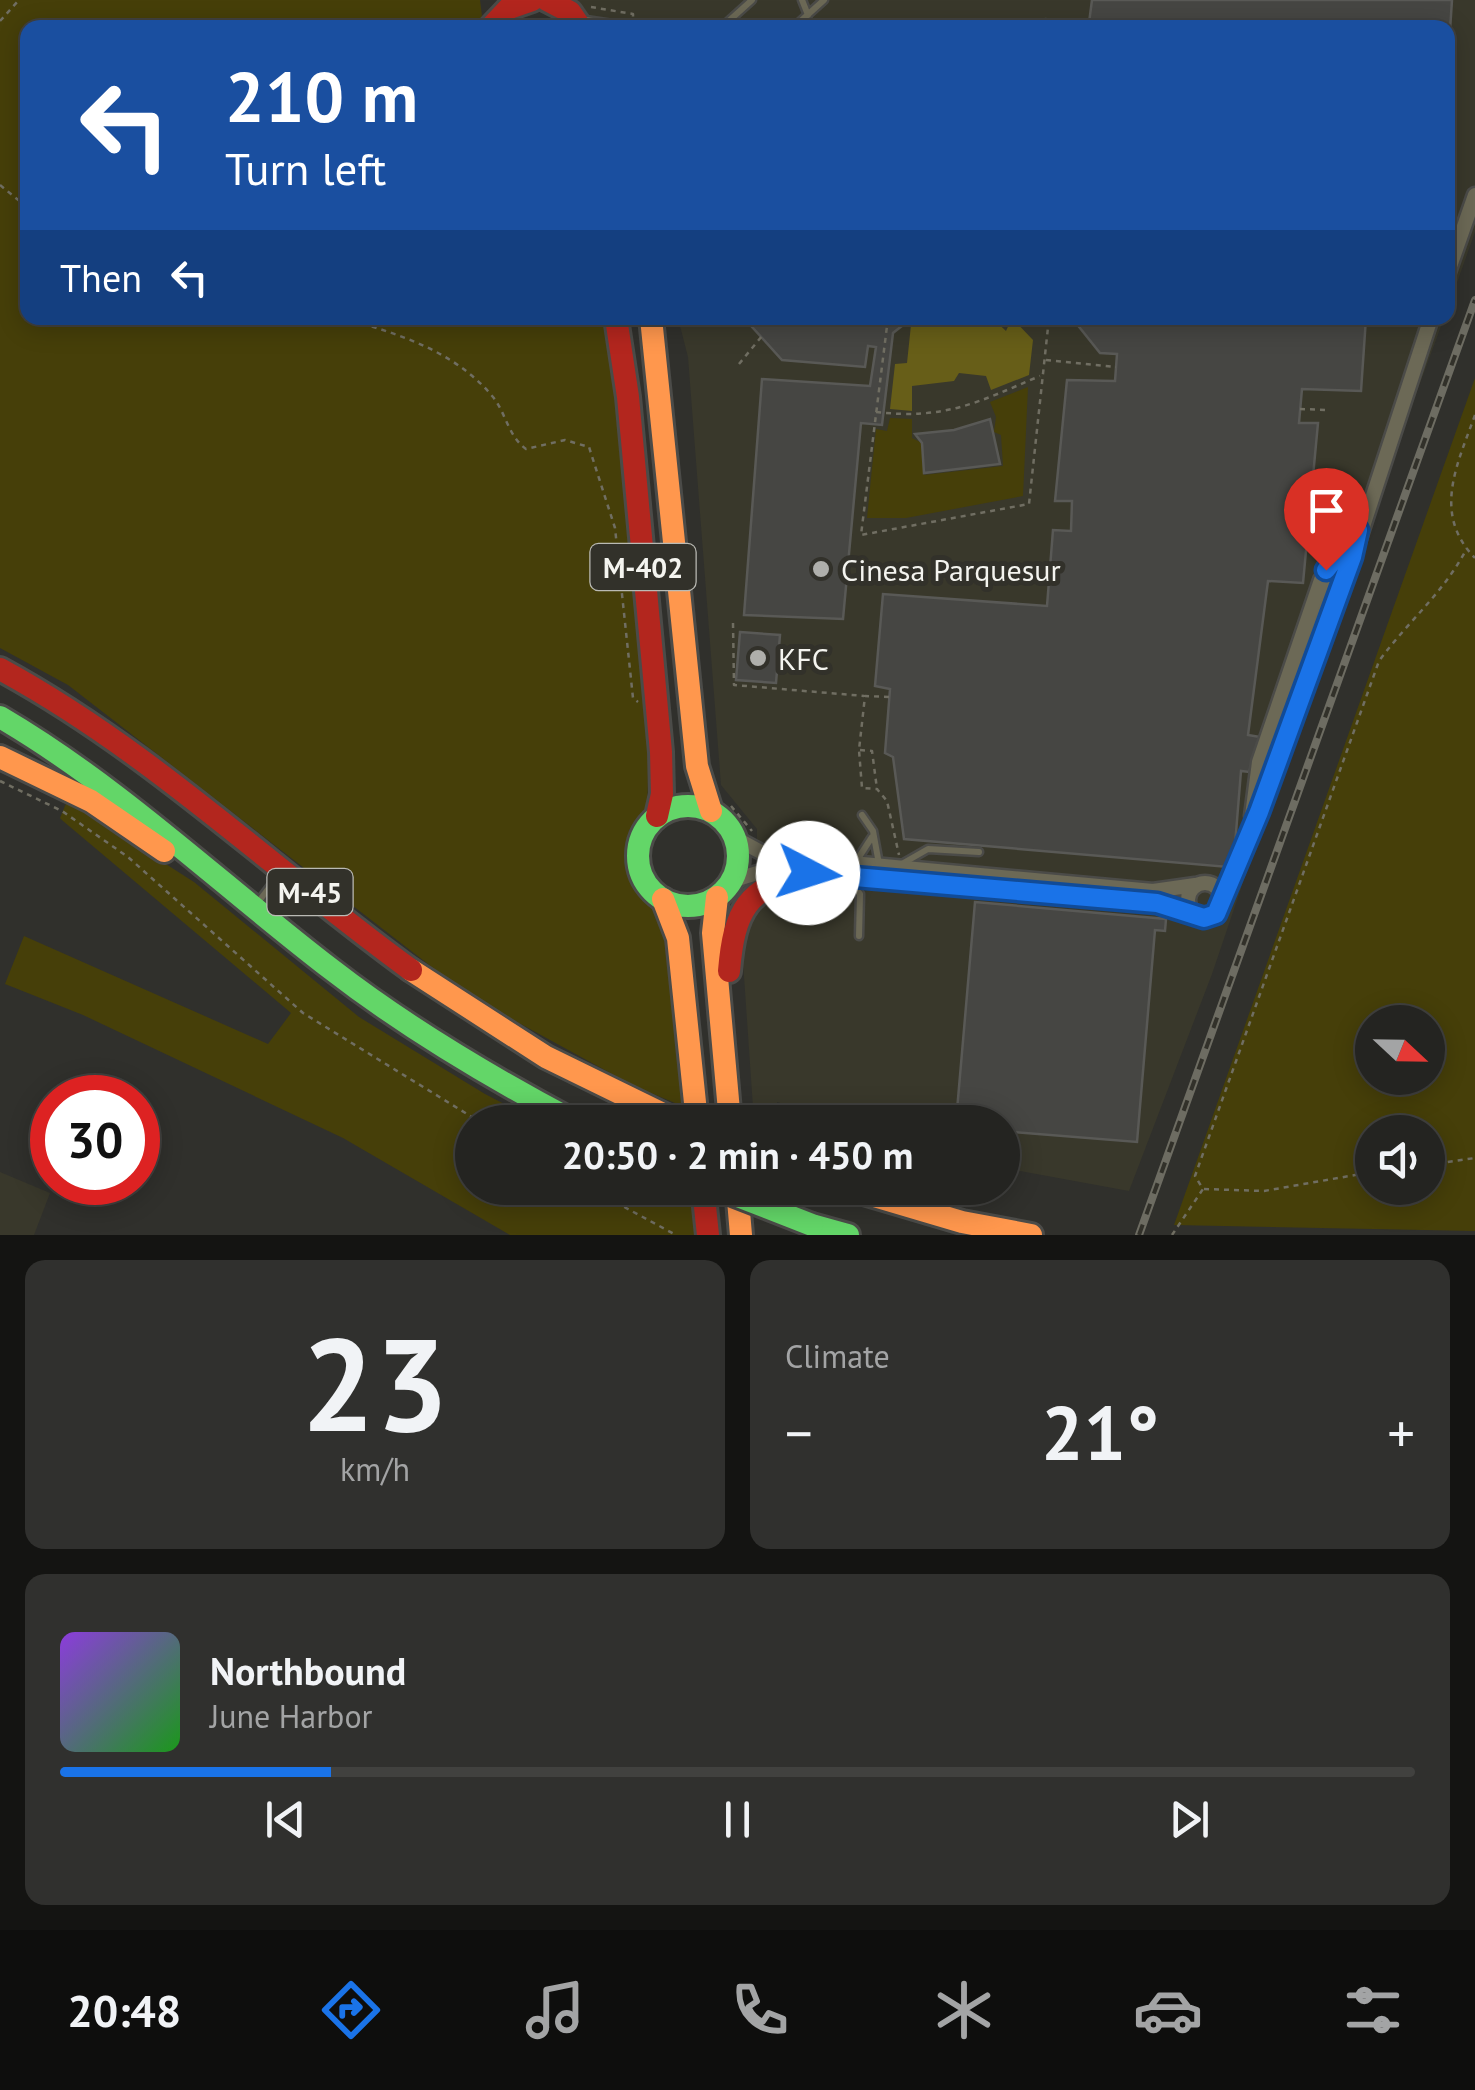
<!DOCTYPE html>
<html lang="en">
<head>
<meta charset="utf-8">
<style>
	:root { --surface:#242421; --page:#30302e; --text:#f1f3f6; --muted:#a3a4a5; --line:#41413f; --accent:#1a73e8 }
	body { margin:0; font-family:"PT Sans",sans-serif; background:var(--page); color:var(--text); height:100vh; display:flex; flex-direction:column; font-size:38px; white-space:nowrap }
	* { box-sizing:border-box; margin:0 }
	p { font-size:32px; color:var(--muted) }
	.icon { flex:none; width:55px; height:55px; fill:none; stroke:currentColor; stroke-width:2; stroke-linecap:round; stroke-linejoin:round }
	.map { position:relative; height:1235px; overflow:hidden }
	.details { display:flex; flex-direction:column; gap:25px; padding:25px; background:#141412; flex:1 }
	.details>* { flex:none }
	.banner { position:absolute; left:20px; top:20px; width:1435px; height:305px; border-radius:20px; box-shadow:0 5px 25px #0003,0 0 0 2px var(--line); background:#1a4fa0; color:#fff; overflow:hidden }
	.needle { width:65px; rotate:112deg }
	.buttons { position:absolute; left:1355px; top:1005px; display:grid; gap:20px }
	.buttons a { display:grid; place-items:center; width:90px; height:90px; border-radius:50%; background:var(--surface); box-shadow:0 5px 25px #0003,0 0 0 2px var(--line); font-size:50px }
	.speed { position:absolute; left:30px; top:1075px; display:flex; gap:20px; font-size:50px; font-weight:700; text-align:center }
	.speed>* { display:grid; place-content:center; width:130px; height:130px; border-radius:50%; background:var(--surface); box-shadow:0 5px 25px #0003,0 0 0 2px var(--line); line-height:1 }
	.speed .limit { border:15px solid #d22; background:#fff; color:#111 }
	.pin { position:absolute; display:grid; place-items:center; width:85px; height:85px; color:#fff; margin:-102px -42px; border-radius:50% 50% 50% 0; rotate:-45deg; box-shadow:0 0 10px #0007 }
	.pin .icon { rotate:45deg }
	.me { position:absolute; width:110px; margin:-55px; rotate:95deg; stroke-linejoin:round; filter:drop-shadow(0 0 8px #0008) }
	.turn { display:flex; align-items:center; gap:35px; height:210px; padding:0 40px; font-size:45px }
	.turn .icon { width:130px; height:130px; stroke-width:2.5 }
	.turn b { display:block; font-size:70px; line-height:85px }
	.then { display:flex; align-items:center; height:95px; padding:0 40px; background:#0003; gap:20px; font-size:38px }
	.big { font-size:75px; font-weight:600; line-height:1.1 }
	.details .tile { flex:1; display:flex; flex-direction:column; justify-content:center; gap:15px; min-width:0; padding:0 35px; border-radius:20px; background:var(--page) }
	.details .dial { align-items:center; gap:0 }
	.dial b { font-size:130px; line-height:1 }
	.song { display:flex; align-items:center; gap:30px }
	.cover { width:120px; height:120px; border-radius:15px; background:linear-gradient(135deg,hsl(270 70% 55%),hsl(120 70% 35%)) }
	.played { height:10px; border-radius:5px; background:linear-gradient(90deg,var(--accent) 20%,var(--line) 20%) }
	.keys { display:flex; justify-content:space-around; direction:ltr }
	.heat { display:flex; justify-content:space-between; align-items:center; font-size:55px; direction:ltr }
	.details .tiles { flex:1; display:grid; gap:25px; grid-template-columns:1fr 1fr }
	.tile:last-child { grid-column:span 2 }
	.trip { position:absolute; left:455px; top:1105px; width:565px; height:100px; border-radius:50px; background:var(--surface); box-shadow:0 5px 25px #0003,0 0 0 2px var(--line); font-weight:600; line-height:100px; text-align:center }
	.tabs { display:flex; height:160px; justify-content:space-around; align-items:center; background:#0e0e0d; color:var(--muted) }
	.tabs .icon { width:70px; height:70px }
	.tabs .on { color:var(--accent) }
	.tabs b { font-size:45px; color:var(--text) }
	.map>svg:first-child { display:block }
	.built { fill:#39382b }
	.green { fill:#463f09; fill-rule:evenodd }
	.water { fill:#675e18 }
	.building { fill:#464643; stroke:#595956; stroke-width:2.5 }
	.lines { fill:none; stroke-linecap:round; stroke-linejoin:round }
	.lane-casing { stroke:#4b4b48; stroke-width:11 }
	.street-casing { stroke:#4b4b48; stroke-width:19 }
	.fast-casing { stroke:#4b4b48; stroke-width:28 }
	.slow-casing { stroke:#4b4b48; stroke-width:28 }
	.jam-casing { stroke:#4b4b48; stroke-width:28 }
	.path { stroke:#706e62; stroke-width:2.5; stroke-dasharray:5 5; stroke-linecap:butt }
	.lane { stroke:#6c6956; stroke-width:6 }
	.street { stroke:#6c6956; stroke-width:14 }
	.fast { stroke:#63d668; stroke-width:22 }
	.slow { stroke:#ff974d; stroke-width:22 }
	.jam { stroke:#b3261e; stroke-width:22 }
	.rail-casing { stroke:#6d6c62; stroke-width:8 }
	.rail { stroke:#32312a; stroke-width:4; stroke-dasharray:11; stroke-linecap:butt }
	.fast-bridge-casing { stroke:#4b4b48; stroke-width:28; stroke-linecap:butt }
	.fast-bridge { stroke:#63d668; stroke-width:22 }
	.route-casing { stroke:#114b97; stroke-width:25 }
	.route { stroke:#1a73e8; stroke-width:18 }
	.poi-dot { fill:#afafab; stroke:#32312a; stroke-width:4 }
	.labels { text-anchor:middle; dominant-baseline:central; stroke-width:10; stroke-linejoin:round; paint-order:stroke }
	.shield { fill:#32312a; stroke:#babab4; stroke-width:2.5 }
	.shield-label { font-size:28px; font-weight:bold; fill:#f4f4ef }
	.poi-label { font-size:30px; fill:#f4f4ef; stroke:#32312a; text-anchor:start }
</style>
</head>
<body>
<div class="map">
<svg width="1475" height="1235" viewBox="0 0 1475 1235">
	<rect width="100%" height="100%" fill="#30302c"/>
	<path class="built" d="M562,0H1475V232L1448,308V28H576Z
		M678,318H1444L1320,655L1212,974L1129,1191L1003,1168L1002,1122H841L777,1102L779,1122H754L742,947L756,886L757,829L721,785L688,357Z
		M0,1172L50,1193L34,1235H0Z"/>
	<path class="green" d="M0,0H480L482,16L478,27L28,28V318H608C623,482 654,646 647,812L629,830L633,871L656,906L670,942L687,1108L634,1086L468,995L68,685L0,648Z
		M1475,378V1231L1174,1225ZM1428,1022V1078H1372V1022ZM1428,1132V1188H1372V1132Z
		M1028,387L1023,496L906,518H867L876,429L887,431L890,418L912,419V438L922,443L924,475L1003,466L1001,435L994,432L996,417L990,402Z
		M67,801L194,882L359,1017L485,1094L539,1122H472V1188H672L692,1197L695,1235H510L343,1138L83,1015L5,984L24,936L268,1044L291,1013L63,821L60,818Z"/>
	<path class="water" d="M919,318H992L1006,331L1012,318L1033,340L1029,375L991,390L986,376L959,373L954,381L912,386V411L890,409L895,364L907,363L911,325Z"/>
	<path class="building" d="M1092,0H1452L1448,61V28H1045L1046,19L1089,23Z
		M744,318H912L893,333L882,425L861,423L843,619L744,615L762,379L870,386L876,347L868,346L865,367L782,360Z
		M1072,318H1366L1361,391L1302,389L1299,423H1318L1303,583L1268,581L1248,735L1260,737L1249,772L1241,771L1235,845L1228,867L904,839L893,757L885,753L890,689L875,686L883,594L1047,606L1053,530L1071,531L1072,501H1055L1067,380L1115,381L1117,354L1100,353Z
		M990,419L1000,464L924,473L922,443L915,434L954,430Z
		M740,632L780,635L776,683L736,680Z
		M975,902L1166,919L1165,931L1155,930L1137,1142L1002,1131V1122H956Z"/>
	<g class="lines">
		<g class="lane-casing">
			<path id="lane" d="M802,0L808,15
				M586,20L639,28
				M721,28L752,0
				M793,28L824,0
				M1263,775L1330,582L1348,560
				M862,815L873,831L879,864
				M857,860L872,837
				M900,865L928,849L979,852
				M850,881L860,894L859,936
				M259,901L279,875"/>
		</g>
		<g class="street-casing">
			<path id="street" d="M1448,272L1475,195
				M1252,816L1259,762L1321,580L1355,535
				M735,838L761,852L788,857L1153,891L1195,885
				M806,873L1157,903L1192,913
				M731,881L764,871H784
				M1188 900a17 17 0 1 1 34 0a17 17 0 1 1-34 0Z
				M1222,897L1237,871L1353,557L1431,318"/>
		</g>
		<g class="fast-casing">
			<path id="fast" d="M0,717C121,788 220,884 331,969C407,1028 490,1077 575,1122
				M638 856a50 50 0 1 1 100 0a50 50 0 1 1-100 0Z
				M812,1225L848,1235"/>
		</g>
		<g class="slow-casing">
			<path id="slow" d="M651,318L697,766L711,811
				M0,757L91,801L164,851
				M717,897L713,933L730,1122
				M663,899L678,938L697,1122
				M411,970L546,1057L679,1122
				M737,1188L741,1235
				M847,1188L962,1222L1031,1235"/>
		</g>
		<g class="jam-casing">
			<path id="jam" d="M547,0L570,12L581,28
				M491,27L509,8L532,0
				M616,318L628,397L661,752L662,794L657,816
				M0,669C151,751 273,870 411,970
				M729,971C734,911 747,886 808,873
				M703,1188L708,1235"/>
		</g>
		<path class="path" d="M591,7L633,14V18
			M0,21L19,0
			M0,185L28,208
			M343,318C399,334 455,351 493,397C506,413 508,436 526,449L565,440L589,447L615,528L633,698L638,702
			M888,318L861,535L1029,504L1049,318
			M1046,360L1116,367
			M739,364L762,336
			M1300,409L1327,410
			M876,412C946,420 978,402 1040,376
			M1475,415C1457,465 1432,514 1475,558
			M733,623L734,685L864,696
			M889,697L865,696L859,750L862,788L877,789L887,801L899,855
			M860,750L872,751L877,789
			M0,781L62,811L128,857L303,1013L480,1122
			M731,806L752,831
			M1428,1165L1475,1158
			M589,1188L676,1235
			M1204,1189L1264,1191L1372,1172
			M1172,1235L1203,1189L1195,1176L1379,661C1409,620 1443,594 1467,548"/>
		<use href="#lane" class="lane"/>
		<use href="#street" class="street"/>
		<use href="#fast" class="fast"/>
		<use href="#slow" class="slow"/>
		<use href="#jam" class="jam"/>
		<g class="rail-casing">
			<path id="rail" d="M1139,1235L1475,300"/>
		</g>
		<use href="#rail" class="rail"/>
		<g class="fast-bridge-casing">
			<path id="fast-bridge" d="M717,1188L812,1225"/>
		</g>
		<use href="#fast-bridge" class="fast-bridge"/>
	</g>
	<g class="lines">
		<g class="route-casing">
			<path id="route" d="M808,873L1157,903L1204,918L1216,914L1259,812L1352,557L1358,530L1326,570"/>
		</g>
		<use href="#route" class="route"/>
	</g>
	<g class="poi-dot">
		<circle cx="821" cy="569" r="10"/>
		<circle cx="758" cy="658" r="10"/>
	</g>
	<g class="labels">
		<g class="shield">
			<rect x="590.5" y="544" width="105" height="46" rx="8"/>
			<rect x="267.5" y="869" width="85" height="46" rx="8"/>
		</g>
		<g class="shield-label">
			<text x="643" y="567">M-402</text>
			<text x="310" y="892">M-45</text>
		</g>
		<g class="poi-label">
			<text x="841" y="569">Cinesa Parquesur</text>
			<text x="778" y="658">KFC</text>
		</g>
	</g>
</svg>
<div class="buttons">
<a><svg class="needle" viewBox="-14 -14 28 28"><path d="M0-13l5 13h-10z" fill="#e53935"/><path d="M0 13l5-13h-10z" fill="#a3a4a5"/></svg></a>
<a><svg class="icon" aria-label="sound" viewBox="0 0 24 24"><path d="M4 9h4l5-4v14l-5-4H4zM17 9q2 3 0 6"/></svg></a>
</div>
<div class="speed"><div class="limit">30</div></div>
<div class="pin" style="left:1326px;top:570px;background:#d93025"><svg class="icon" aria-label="arrive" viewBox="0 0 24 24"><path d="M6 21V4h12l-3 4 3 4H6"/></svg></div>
<svg class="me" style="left:808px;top:873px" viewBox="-20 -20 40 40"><circle r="19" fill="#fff"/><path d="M0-13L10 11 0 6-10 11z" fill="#1a73e8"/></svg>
<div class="trip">20:50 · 2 min · 450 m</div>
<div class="banner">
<div class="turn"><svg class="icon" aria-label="left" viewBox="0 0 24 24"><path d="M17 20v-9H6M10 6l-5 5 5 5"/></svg><div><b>210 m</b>Turn left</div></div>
<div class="then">Then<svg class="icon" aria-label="left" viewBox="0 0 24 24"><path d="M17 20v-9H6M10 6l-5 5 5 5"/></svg></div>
</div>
</div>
<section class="details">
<div class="tiles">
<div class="tile dial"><b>23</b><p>km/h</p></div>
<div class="tile"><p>Climate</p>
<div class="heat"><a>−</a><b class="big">21°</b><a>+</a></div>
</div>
<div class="tile">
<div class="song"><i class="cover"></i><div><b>Northbound</b><p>June Harbor</p></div></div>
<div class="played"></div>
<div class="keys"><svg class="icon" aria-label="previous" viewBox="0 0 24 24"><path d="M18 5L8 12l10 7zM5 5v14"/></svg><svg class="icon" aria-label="pause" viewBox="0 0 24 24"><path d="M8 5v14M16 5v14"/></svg><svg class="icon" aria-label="next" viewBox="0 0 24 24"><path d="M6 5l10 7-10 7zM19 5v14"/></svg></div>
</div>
</div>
</section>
<nav class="tabs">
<b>20:48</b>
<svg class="icon on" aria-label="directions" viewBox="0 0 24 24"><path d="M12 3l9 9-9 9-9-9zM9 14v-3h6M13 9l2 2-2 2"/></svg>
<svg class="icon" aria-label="music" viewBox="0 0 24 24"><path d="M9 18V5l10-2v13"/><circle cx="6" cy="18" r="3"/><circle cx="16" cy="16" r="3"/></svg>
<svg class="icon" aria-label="phone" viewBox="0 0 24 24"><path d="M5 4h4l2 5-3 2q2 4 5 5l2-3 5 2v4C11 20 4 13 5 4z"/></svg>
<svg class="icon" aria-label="climate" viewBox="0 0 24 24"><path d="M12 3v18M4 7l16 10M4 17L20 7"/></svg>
<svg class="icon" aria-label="car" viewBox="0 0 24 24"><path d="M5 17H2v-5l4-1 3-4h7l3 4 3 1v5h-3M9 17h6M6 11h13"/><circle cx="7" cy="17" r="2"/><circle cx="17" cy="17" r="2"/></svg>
<svg class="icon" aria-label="filters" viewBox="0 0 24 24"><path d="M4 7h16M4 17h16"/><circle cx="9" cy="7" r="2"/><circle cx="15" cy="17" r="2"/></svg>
</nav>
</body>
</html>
